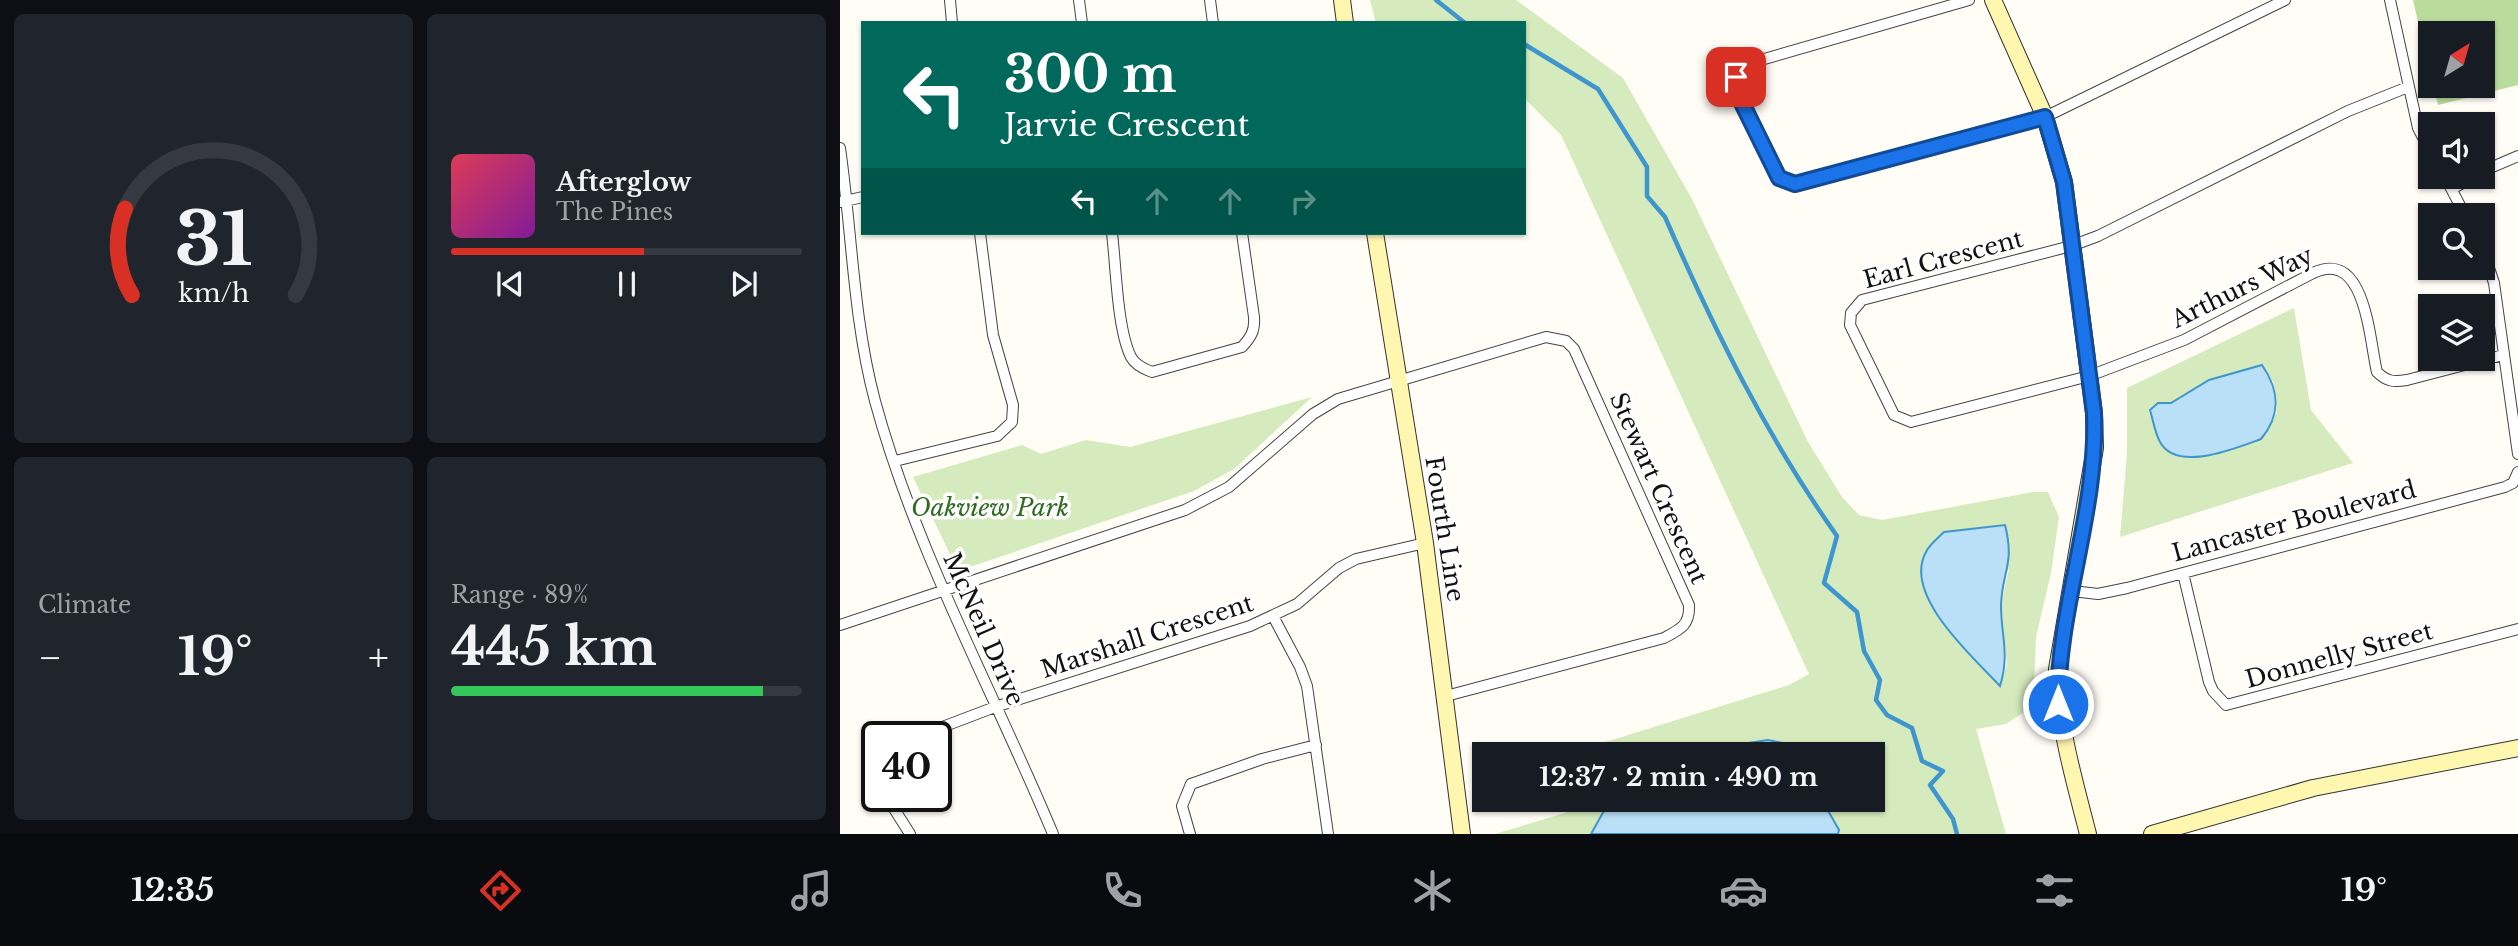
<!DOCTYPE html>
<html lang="en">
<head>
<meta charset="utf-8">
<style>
	:root { --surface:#171b24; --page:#20242c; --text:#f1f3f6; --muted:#9ea1a6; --line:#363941; --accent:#d93025 }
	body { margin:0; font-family:"Libre Baskerville",serif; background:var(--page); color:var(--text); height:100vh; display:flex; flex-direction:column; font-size:26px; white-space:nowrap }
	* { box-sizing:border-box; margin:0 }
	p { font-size:23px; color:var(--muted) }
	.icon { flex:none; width:38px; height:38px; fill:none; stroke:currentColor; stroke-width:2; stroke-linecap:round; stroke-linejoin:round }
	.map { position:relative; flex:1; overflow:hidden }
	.sheet { display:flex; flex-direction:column; gap:14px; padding:14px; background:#0d0f14; width:840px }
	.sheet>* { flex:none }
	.hud { position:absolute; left:21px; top:21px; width:665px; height:214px; border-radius:0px; box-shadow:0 2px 5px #0004; background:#00695c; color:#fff; overflow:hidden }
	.needle { width:46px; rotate:37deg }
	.buttons { position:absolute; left:1578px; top:21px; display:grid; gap:14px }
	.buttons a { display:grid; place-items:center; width:77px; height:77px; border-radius:0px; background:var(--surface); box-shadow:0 2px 5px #0004; font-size:35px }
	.speed { position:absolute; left:21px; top:721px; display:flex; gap:14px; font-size:35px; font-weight:700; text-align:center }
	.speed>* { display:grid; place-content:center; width:91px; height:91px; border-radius:50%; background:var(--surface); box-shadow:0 2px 5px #0004; line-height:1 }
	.speed .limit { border:4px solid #111; border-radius:10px; background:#fff; color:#111 }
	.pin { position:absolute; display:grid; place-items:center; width:60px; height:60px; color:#fff; margin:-30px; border-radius:14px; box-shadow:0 4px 10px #0006 }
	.me { position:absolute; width:77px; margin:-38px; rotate:0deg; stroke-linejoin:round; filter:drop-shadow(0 0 5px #0008) }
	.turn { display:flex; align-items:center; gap:24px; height:147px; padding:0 28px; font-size:32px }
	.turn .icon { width:91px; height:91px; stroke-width:2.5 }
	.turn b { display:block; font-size:49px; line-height:60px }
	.lanes { display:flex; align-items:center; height:66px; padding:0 28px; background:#0003; justify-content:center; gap:35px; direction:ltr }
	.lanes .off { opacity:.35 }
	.big { font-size:52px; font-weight:700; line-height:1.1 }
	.sheet .widget { flex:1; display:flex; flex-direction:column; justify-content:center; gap:10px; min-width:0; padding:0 24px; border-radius:10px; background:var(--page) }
	.sheet .dial { align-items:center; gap:0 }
	.dial svg { height:182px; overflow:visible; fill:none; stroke:var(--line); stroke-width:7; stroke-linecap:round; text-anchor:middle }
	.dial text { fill:var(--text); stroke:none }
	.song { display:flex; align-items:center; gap:21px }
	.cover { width:84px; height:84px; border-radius:10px; background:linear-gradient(135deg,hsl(350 70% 55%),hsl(290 70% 35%)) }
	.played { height:7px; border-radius:4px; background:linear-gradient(90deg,var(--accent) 55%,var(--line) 55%) }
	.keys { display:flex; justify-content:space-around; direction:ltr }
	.heat { display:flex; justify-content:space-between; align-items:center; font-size:38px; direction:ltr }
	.charge { height:10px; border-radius:5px; background:linear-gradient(90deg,#34c759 89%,var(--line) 0) }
	.sheet .tiles { flex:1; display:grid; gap:14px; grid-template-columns:repeat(2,1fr) }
	.trip { position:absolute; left:632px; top:742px; width:413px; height:70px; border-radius:0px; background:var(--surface); box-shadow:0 2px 5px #0004; font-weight:700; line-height:70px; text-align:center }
	.dock { display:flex; height:112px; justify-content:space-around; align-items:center; background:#090b0e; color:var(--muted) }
	.dock .icon { width:49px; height:49px }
	.dock .current { color:var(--accent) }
	.dock b { font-size:32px; color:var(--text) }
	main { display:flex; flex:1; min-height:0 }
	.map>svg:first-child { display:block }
	.green { fill:#d5ebbd; fill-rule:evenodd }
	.forest { fill:#b9dc9c }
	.water { fill:#b9e0f7; stroke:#3f96cf; stroke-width:2 }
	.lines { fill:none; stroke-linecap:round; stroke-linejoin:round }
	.stream { stroke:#3f96cf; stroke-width:4.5 }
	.street-casing { stroke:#444; stroke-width:12 }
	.secondary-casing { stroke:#333; stroke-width:18 }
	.street { stroke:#fff; stroke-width:10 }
	.secondary { stroke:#fff6b0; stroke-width:16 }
	.route-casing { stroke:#114b97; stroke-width:18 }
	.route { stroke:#1a73e8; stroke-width:12 }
	.labels { text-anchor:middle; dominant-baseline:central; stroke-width:7; stroke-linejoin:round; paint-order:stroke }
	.street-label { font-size:24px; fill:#111; stroke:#fff }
	.park-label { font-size:24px; font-style:italic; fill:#2f6b1f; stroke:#fff }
</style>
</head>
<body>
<main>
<section class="sheet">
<div class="tiles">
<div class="widget dial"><svg viewBox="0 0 100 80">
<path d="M14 69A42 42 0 1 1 86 69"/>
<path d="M14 69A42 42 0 0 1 11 31" stroke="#d93025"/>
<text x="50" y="56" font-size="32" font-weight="700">31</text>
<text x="50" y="72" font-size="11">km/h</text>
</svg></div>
<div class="widget">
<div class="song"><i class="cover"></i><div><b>Afterglow</b><p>The Pines</p></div></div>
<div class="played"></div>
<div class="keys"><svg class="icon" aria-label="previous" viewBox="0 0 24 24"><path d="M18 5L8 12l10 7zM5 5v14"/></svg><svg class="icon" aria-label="pause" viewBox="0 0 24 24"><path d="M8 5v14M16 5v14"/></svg><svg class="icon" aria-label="next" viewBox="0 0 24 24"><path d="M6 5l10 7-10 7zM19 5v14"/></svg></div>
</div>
<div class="widget"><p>Climate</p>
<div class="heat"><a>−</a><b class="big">19°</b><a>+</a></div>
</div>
<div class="widget"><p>Range · 89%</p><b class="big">445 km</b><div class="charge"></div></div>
</div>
</section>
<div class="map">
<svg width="1678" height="834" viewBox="0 0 1678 834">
	<rect width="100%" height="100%" fill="#fffdf5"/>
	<path class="green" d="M530,0H676L783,78L852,199L967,440L1002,497L1019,515L1042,520L1193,492H1208L1219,517L1211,573L1196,637L1193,706L1166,724L1136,729L1166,834H998L999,830L982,800H1032V754H957L952,745C920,739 884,743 853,754H727L949,685L969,674L721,135L684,98V23H536ZM1169,569L1161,604L1167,665L1160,685L1104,624Z
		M1454,308L1471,410L1513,463L1280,537L1287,453V388ZM1433,381L1437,414L1318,403H1331Z
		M472,397L394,469L354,491L118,571L73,477L182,445L201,454L246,440L290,447Z
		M734,800H770L751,834H655L728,812L727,805Z"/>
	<path class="forest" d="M1573,0H1678V85L1598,105L1593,86H1643V33H1591V78Z"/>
	<path class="water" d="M1422,365C1440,391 1441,415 1421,439C1396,448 1337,473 1320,442C1315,433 1313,420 1310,410L1318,403H1331L1369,380Z
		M1165,525C1175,564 1162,572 1161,605C1161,636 1170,654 1160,686C1133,657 1062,595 1086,552C1089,545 1098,538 1104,532Z
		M928,740L952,745L957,754H853L869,749Z
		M770,800H982L999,830L998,834H751Z"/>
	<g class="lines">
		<path class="stream" d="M596,0L625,23
			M684,44L758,89L807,167V196L825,217C874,329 926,436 997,536L984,583L1017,612L1024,651L1040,680L1036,700L1047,715L1072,728L1082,761L1103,771L1090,785L1113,819L1117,834"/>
		<g class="street-casing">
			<path id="street" d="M110,0L112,23
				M239,0L242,23
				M370,0L373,23
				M1129,0L907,64L900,69L895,87L939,178L955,185L973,181L1205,117L1445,0
				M1550,0L1578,128L1591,153
				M1568,87L1508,111L1258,236L1231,246L1022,300L1011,313L1010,325L1054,415L1071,422L1249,376L1344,340L1473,273C1526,248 1529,339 1537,372C1547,382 1554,382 1567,380L1663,355
				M0,148C12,231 13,319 35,401C76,552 153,690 213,834
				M1643,171L1678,156
				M1605,177L1625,215
				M1612,189L1633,177
				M0,202L23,197
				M272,233C276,265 277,329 291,357C295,365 304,369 312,372L402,347C411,337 415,331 414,317L402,233
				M1643,250L1654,283L1678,454
				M55,461L157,436L172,422L173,405L153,335L140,233
				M1343,573L1369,682L1373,691L1386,705L1678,629
				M1232,591L1258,594L1287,588L1665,487L1673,483L1678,472
				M433,616L460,667L467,686L488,834
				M0,625L345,510L389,487L473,414L498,399L706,337L726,341L734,349L849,605C850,625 841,629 824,638L606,696
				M76,737L155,707L410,626L457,604L499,568L516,559L585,543
				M37,757L33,771L37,784
				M46,796L70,834
				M350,834L342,806L351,784L422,759L476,745"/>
		</g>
		<g class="secondary-casing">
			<path id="secondary" d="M502,0L505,23
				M1153,0L1205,117L1224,182L1254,413L1255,448L1217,669C1218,726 1234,779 1248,834
				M535,233L585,543L622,834
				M1312,834L1473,788L1678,748"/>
		</g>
		<use href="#street" class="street"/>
		<use href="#secondary" class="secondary"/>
	</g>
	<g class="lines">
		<g class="route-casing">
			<path id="route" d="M896,77L895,88L900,99L939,178L955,184L1205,117L1224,182L1254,413C1258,511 1218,606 1218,704"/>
		</g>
		<use href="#route" class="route"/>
	</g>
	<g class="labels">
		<g class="street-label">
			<text transform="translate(1103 259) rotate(-15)">Earl Crescent</text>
			<text transform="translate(1402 287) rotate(-26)">Arthurs Way</text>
			<text transform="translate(819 488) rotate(66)">Stewart Crescent</text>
			<text transform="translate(1454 521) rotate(-15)">Lancaster Boulevard</text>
			<text transform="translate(605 529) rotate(81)">Fourth Line</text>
			<text transform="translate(144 629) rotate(66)">McNeil Drive</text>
			<text transform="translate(307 636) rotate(-18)">Marshall Crescent</text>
			<text transform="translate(1499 655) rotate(-15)">Donnelly Street</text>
		</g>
		<g class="park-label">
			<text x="150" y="507">Oakview Park</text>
		</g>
	</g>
</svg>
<div class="buttons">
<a><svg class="needle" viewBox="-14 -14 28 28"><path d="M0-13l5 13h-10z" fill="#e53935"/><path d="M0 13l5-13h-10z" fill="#9ea1a6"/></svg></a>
<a><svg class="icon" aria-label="sound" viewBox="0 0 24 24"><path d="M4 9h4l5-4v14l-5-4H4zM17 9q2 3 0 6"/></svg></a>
<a><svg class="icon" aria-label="search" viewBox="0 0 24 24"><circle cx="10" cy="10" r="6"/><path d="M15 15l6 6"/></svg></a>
<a><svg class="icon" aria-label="layers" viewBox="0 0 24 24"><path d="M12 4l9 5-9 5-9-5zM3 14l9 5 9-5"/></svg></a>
</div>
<div class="speed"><div class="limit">40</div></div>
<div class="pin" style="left:896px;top:77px;background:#d93025"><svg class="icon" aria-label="arrive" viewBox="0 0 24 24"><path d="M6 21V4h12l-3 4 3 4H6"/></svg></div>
<svg class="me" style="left:1218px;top:704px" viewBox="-20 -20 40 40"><circle r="17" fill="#1a73e8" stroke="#fff" stroke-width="3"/><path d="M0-11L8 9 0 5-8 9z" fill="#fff"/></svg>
<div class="trip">12:37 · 2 min · 490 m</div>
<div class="hud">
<div class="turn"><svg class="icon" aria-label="left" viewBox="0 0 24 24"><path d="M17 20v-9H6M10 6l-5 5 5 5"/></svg><div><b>300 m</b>Jarvie Crescent</div></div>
<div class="lanes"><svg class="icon" aria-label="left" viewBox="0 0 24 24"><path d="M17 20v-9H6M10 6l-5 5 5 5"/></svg><svg class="icon off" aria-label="ahead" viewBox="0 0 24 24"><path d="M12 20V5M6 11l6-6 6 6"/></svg><svg class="icon off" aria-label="ahead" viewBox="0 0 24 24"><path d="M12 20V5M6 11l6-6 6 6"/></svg><svg class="icon off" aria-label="right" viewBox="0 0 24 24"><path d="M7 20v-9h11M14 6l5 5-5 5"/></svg></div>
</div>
</div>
</main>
<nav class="dock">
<b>12:35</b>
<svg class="icon current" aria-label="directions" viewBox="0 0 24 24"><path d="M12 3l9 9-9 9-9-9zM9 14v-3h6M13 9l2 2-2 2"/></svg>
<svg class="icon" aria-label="music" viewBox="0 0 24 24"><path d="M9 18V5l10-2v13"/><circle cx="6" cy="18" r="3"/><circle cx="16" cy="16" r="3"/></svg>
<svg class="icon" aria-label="phone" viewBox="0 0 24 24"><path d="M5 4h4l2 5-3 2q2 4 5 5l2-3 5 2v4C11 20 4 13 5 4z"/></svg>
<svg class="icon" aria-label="climate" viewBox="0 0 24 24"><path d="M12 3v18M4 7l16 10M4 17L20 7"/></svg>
<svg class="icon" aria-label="car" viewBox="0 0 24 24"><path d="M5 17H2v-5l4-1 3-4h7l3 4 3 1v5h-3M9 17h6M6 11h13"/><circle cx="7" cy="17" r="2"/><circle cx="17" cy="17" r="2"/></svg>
<svg class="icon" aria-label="filters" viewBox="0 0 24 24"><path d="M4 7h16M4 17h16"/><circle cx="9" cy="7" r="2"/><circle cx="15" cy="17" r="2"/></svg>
<b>19°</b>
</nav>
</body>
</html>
